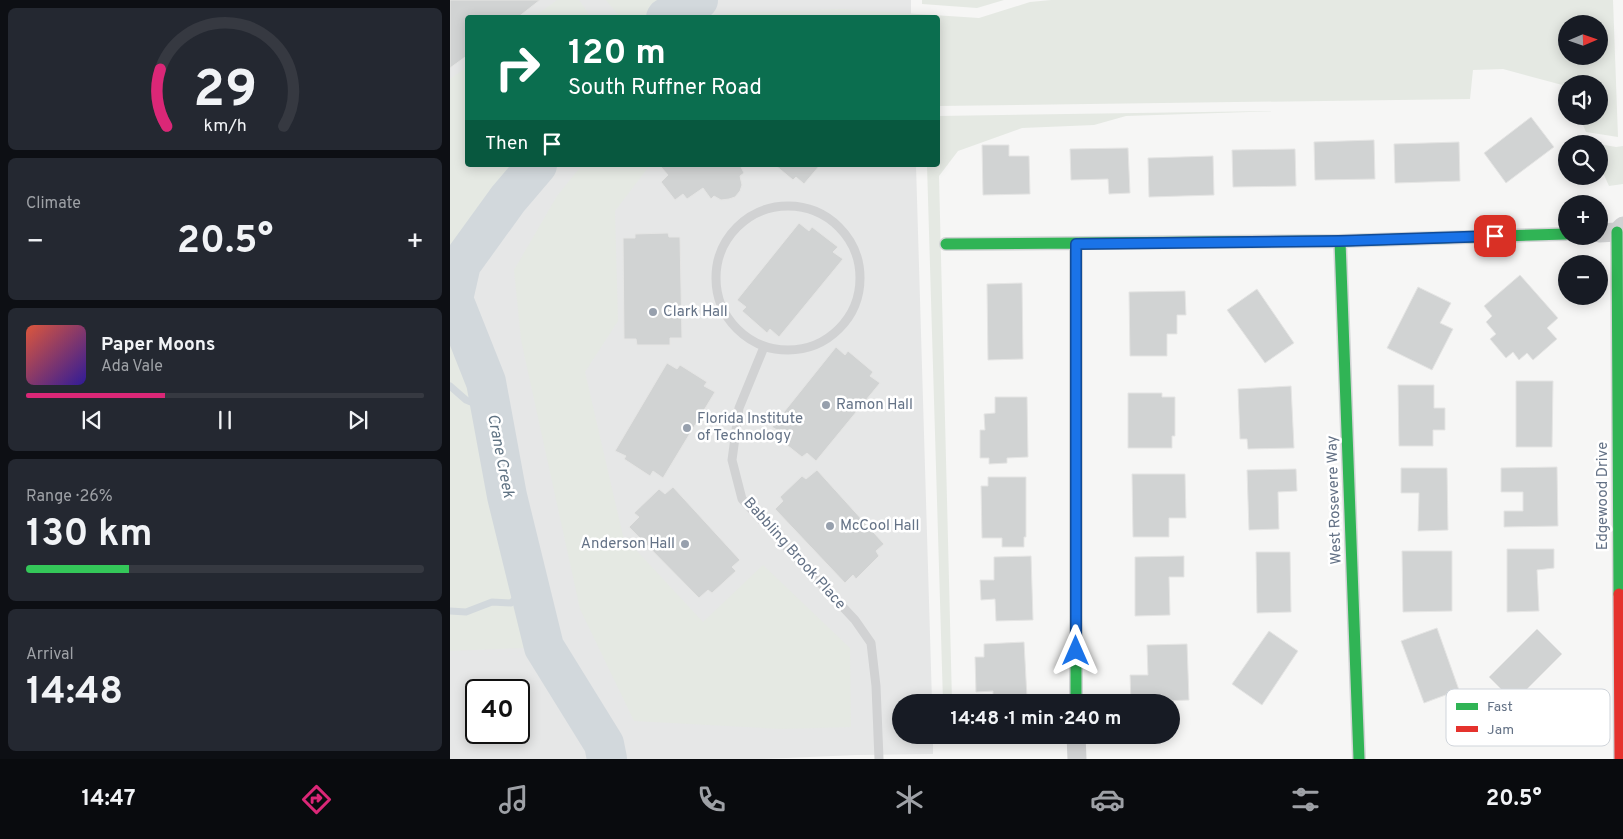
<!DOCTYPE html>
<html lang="en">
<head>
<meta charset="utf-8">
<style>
	:root { --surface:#171b24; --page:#242831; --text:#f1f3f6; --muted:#9ea1a6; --line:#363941; --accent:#db2777 }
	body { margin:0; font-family:Overpass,sans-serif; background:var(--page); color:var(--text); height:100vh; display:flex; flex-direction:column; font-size:19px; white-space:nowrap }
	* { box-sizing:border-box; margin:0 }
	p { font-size:16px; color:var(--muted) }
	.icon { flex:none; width:28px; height:28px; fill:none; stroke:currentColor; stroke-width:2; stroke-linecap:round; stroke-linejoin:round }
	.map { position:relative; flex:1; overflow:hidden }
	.sheet { display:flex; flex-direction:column; gap:8px; padding:8px; background:#0d0f14; width:450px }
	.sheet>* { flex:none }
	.guide { position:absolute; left:15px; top:15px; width:475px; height:152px; border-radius:5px; box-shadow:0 2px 12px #0003; background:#0b6e4f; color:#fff; overflow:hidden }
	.needle { width:32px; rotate:88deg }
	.buttons { position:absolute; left:1108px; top:15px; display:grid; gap:10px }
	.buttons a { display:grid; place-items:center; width:50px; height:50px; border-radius:50%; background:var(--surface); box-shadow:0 2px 12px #0003; font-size:25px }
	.speed { position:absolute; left:15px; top:679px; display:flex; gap:10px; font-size:25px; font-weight:700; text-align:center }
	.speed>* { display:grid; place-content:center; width:65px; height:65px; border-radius:50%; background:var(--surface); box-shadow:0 2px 12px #0003; line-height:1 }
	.speed .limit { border:2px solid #111; border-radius:8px; background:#fff; color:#111 }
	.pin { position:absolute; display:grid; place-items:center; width:42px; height:42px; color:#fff; margin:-21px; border-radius:10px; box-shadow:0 2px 8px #0006 }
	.me { position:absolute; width:55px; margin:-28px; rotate:0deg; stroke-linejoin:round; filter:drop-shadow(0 0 4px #0008) }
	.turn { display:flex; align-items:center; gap:18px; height:105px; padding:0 20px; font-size:22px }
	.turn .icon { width:65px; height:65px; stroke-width:2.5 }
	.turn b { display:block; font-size:35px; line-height:42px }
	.then { display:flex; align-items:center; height:48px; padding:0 20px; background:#0003; gap:10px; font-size:19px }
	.big { font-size:38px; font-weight:700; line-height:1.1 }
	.sheet .card { flex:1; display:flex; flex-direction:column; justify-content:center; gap:8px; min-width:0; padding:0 18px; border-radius:8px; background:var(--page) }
	.sheet .dial { align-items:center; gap:0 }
	.dial svg { height:130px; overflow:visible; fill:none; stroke:var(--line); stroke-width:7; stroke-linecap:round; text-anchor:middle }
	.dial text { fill:var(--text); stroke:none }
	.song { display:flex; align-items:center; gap:15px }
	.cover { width:60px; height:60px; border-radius:8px; background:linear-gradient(135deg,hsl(10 70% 55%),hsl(250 70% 35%)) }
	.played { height:5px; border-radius:2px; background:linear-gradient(90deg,var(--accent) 35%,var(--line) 35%) }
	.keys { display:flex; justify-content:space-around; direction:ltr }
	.heat { display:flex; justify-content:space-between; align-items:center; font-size:28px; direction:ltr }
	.charge { height:8px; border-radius:4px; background:linear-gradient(90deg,#34c759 26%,var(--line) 0) }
	.trip { position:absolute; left:442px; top:694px; width:288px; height:50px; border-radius:25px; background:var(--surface); box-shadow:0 2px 12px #0003; font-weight:700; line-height:50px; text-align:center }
	.tab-bar { display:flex; height:80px; justify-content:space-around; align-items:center; background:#090b0e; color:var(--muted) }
	.tab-bar .icon { width:35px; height:35px }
	.tab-bar .current { color:var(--accent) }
	.tab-bar b { font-size:22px; color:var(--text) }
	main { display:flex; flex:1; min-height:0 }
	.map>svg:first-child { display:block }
	.built { fill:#e6e7e7; fill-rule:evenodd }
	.green { fill:#e5e9e3; fill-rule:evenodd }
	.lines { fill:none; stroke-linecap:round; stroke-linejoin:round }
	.stream { stroke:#d2d8dc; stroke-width:7 }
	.river { stroke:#d2d8dc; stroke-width:40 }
	.building { fill:#d1d3d3; stroke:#e5e5e4 }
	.fast-casing { stroke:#d2d4d5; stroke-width:14 }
	.jam-casing { stroke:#d2d4d5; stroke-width:14 }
	.lane { stroke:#d1d2d3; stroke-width:9 }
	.street { stroke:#d1d2d3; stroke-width:19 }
	.fast { stroke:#30b455; stroke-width:11 }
	.jam { stroke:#e5322d; stroke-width:11 }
	.route-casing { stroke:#114b97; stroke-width:12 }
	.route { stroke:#1a73e8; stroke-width:9 }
	.poi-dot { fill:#97a0ad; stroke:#fff; stroke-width:2 }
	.labels { text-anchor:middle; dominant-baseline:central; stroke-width:5; stroke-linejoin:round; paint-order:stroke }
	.poi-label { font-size:15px; fill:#647286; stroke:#fff; text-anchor:start }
	.street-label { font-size:15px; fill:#647286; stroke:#fff }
	.water-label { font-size:16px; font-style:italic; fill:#607383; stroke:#fff }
	.key { fill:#fff; stroke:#d0d5db; stroke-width:1 }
	.key-label { font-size:14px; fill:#647286 }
</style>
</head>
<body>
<main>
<section class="sheet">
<div class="card dial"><svg viewBox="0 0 100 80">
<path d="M14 69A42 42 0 1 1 86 69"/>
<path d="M14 69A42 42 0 0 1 10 34" stroke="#db2777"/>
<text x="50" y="56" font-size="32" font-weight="700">29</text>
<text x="50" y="72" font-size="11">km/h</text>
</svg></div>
<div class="card"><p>Climate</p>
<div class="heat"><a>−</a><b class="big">20.5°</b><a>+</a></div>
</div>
<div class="card">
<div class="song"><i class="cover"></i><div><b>Paper Moons</b><p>Ada Vale</p></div></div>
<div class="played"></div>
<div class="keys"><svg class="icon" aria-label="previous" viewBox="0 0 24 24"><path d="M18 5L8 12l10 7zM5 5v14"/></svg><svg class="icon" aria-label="pause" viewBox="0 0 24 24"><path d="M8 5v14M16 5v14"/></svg><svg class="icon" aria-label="next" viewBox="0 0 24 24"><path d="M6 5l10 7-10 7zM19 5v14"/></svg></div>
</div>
<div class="card"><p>Range · 26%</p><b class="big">130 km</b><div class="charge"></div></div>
<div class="card"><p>Arrival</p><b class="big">14:48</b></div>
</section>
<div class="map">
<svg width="1173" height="759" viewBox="0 0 1173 759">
	<rect width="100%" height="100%" fill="#f6f6f5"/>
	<path class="built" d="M0,0H461V18H18V165H466L482,702H451V735H483V754L407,755L312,759H0ZM26,690H69V732H26Z"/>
	<path class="green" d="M107,0H129L141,17H84Z
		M156,0H231L217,7L203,17H170Z
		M472,0H554L527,8L472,4Z
		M601,0H1163L1168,137L1136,132L1129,116H1149V84H1116V86L1053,69L1023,70L1020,99L488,106V18L271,17L278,13L392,9L529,18L580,2ZM1116,24H1149V56H1116Z
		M17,67L18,165H69L1,249L0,253V79Z
		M830,111L676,116L644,125L572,128L508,151L489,176L502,702H493L477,165H488V116Z
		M1149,144L1166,147L1173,146V184L1159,186L1149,164Z
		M132,165H200L165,211L168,321L135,372L173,536L253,622L313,565L400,648L401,727L331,729L184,721L130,609L71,340L64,270L107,196Z
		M0,298L3,299L36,382L57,496L94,647L0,651Z"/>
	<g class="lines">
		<path class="stream" d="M0,386L16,400L40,410
			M0,611L16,612L42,602L61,603L79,586"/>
		<path class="river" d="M216,18L248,0
			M87,165L58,199L11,264L3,299L36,382L57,496L94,647L154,744L157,759"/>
	</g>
	<path class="building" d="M0,0H90L67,18H18V55L0,68Z
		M1081,117L1104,147L1056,183L1034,153Z
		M924,140L925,179L865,180L864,142Z
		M1009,142L1010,181L945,183L944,144Z
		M532,145H559V156H579L580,194L533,195Z
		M678,148L680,193L659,194L658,179L621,180L620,149Z
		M845,149L846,186L783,187L782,150Z
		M763,156L764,195L699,197L698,158Z
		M213,165H290L294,173L290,176L292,185L290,191L285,197L279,199L271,200L264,196L261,199L253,188L237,199L233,194L225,200L211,182L218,175L211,167Z
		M325,165H370L354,184L346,177L343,180Z
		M349,223L359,231L362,227L388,247L383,252L393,259L329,337L320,329L317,333L292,311L296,307L287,300Z
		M218,233L219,237H230L232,338H220V345H187L186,339H174L173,238H185V234Z
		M1070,275L1108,318L1097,328L1107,339L1083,360L1077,353L1069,360L1063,352L1056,358L1040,339L1046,334L1036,322L1042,316L1034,306Z
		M572,283L573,359L538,360L537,284Z
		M968,287L1001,303L990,323L1003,329L982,370L937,348Z
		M807,289L844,343L815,363L777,310Z
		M735,291L736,315H727V334H717V356H680L679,292Z
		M386,347L395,355L398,351L423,372L420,376L430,383L366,461L357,453L352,457L328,438L332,433L322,427Z
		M217,363L227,369L230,365L257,382L254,386L265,392L213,478L203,471L200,476L174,459L176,456L165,451Z
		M1066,381H1103L1102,447H1066Z
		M948,385H984V408H995V430H983V446H949Z
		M841,386L844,448L798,449L797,439H790L788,389Z
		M678,393H712V397H725V436H722V448H678Z
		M545,397H577L578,457L557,458V463L539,464V458H530V430H535L534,414L545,413Z
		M1107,467L1108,526L1054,527V511H1073V492H1051V468Z
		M951,468H997L998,530L968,531L969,493H951Z
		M846,469L847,491L828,492L829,529L799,530L797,470Z
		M367,470L434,544L426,551L429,556L406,579L403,575L395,583L325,509L333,501L330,497L352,476L356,479Z
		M682,474H735L736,518H719V537H683Z
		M538,477H576V537H574V547H552V538H532L531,486H538Z
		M223,487L290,560L282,567L286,571L262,593L258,590L249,598L179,527L189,517L184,513L209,489L215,494Z
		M1057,549H1104V568L1087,570L1089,611L1057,612Z
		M952,551H1002V611L953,612Z
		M806,552H840L841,612L807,613Z
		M581,556L583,620L546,621L545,599L531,600L530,580H544V557Z
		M734,556V577H719L720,615L685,616V557Z
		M987,628L1009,690L974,703L951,641Z
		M1087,629L1112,654L1064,702L1039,677Z
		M819,631L848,651L812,705L782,684Z
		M574,642L577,698L543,700V691L526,692L525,657H534V644Z
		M737,644L739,700L681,702L680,675H698L697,645Z"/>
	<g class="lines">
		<g class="fast-casing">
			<path id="fast" d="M1167,232L1169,594
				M890,241L909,759
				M496,244L890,241L1116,234
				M626,244V702"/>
		</g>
		<g class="jam-casing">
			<path id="jam" d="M1169,594L1170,759"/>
		</g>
		<path class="lane" d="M266 278a72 72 0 1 1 144 0a72 72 0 1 1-144 0Z
			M314,347L289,408L282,460L292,499L405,620L421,643L426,686L429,759"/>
		<path class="street" d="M1149,233L1167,232L1173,226
			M626,735L627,759"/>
		<use href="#fast" class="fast"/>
		<use href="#jam" class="jam"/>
	</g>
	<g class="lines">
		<g class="route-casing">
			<path id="route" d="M626,651V244L890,241L1045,236"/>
		</g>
		<use href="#route" class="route"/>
	</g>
	<g class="poi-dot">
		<circle cx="203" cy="312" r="5"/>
		<circle cx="376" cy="405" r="5"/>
		<circle cx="237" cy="428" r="5"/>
		<circle cx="380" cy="526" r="5"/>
		<circle cx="235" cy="544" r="5"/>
	</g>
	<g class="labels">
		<g class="poi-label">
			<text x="213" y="312">Clark Hall</text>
			<text x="386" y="405">Ramon Hall</text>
			<text x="247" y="419">Florida Institute<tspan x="247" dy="17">of Technology</tspan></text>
			<text x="390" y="526">McCool Hall</text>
			<text x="225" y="544" text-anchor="end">Anderson Hall</text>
		</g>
		<g class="street-label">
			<text transform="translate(1153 496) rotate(-90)">Edgewood Drive</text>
			<text transform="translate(885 500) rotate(-92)">West Rosevere Way</text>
			<text transform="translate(344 554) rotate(48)">Babbling Brook Place</text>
		</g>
		<g class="water-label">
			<text transform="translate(50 456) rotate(79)">Crane Creek</text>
		</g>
	</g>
	<rect x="996" y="689" width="164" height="57" rx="8" class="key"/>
	<rect x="1006" y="703" width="22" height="7" fill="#30b455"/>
	<rect x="1006" y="726" width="22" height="6" fill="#e5322d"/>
	<g class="key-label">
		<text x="1037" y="711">Fast</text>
		<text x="1037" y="734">Jam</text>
	</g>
</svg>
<div class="buttons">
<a><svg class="needle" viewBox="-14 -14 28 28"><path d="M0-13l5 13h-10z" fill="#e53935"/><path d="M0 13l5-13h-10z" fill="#9ea1a6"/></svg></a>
<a><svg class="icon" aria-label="sound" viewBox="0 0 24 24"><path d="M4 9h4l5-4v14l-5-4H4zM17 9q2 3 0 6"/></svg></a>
<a><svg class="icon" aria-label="search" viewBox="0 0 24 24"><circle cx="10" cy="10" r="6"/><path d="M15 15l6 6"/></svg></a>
<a>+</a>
<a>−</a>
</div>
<div class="speed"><div class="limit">40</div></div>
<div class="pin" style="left:1045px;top:236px;background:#d93025"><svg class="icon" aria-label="arrive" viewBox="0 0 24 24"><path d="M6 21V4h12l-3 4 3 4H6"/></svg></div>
<svg class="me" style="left:626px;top:651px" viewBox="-20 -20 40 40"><path d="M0-17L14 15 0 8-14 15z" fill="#1a73e8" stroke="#fff" stroke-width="4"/></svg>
<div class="trip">14:48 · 1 min · 240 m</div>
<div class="guide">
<div class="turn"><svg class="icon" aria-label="right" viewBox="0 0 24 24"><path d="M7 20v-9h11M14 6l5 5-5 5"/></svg><div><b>120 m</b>South Ruffner Road</div></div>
<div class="then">Then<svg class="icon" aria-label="arrive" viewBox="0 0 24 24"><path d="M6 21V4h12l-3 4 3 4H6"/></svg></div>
</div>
</div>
</main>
<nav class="tab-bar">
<b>14:47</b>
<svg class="icon current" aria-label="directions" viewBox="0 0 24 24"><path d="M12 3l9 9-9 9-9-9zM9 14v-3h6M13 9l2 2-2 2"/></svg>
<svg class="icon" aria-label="music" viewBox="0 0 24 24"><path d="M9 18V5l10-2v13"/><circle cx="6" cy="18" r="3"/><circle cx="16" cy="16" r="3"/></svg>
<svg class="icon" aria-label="phone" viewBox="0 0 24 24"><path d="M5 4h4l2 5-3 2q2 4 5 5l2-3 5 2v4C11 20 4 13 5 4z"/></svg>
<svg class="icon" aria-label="climate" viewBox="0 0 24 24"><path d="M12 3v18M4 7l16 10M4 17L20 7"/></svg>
<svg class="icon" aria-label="car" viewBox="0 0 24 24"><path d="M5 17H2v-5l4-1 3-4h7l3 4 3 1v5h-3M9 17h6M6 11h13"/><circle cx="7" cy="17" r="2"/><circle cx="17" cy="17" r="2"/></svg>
<svg class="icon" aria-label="filters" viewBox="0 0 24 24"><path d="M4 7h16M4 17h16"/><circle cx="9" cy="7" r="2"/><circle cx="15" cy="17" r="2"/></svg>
<b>20.5°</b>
</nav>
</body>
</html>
